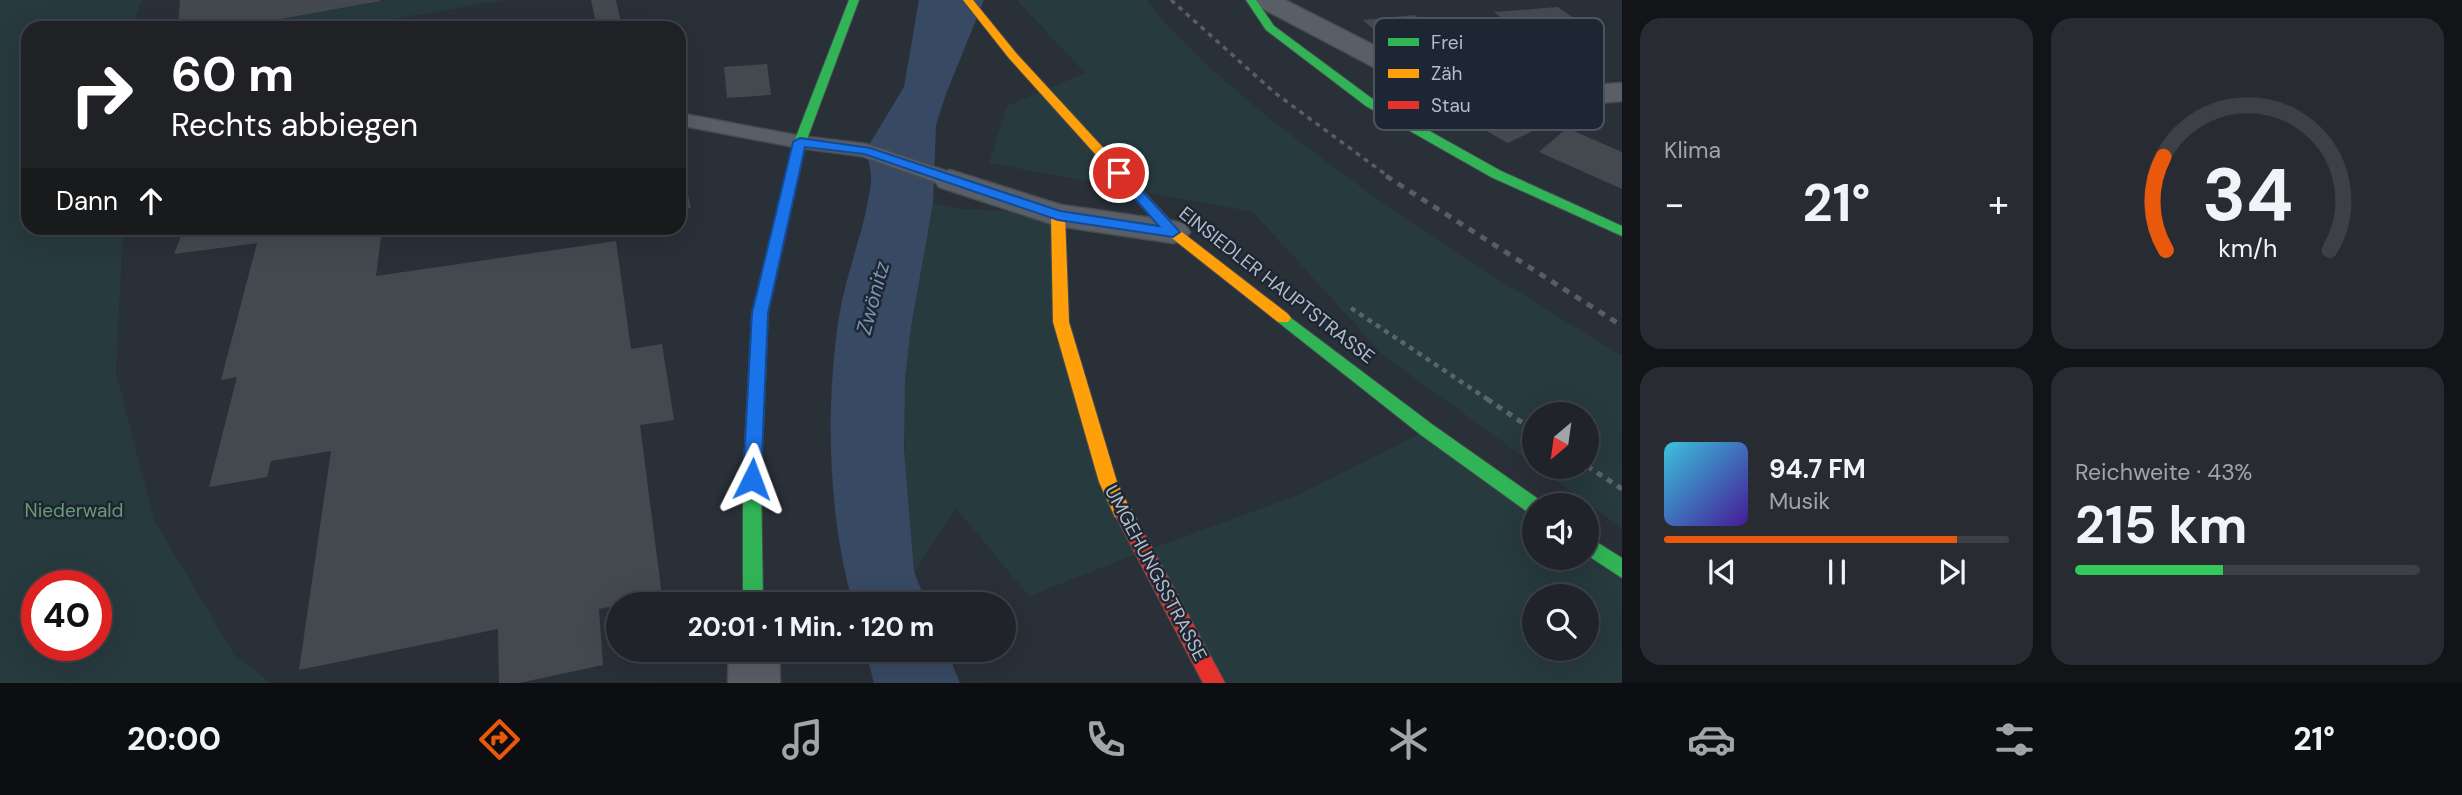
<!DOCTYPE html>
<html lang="de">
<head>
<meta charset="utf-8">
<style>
	:root { --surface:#20242a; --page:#282c32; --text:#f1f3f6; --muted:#a2a4a8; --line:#3d4147; --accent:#ea580c }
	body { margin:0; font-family:"DM Sans",sans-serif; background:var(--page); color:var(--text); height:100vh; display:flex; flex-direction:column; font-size:26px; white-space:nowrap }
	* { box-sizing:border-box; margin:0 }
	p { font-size:23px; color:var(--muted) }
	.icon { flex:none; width:38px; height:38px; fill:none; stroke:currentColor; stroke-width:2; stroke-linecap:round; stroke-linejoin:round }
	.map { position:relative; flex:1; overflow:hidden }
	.panel { display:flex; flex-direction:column; gap:18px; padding:18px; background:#121417; width:840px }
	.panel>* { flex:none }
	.hud { position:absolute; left:21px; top:21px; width:665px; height:214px; border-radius:21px; box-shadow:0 7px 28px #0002,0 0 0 2px var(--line); background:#202124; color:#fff; overflow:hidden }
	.needle { width:46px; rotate:209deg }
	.tools { position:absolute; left:1522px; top:402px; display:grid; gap:14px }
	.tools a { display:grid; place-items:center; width:77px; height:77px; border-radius:50%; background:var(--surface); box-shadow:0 7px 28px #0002,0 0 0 2px var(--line); font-size:35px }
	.speed { position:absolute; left:21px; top:570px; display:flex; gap:14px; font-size:35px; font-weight:700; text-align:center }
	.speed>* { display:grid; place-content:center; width:91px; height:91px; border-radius:50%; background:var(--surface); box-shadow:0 7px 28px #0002,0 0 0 2px var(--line); line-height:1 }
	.speed .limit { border:10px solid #d22; background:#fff; color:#111 }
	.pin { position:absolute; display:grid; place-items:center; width:60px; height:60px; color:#fff; margin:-30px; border:4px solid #fff; border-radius:50%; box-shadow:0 2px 7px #0007 }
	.me { position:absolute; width:77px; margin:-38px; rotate:3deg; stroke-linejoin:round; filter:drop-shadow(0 0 5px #0008) }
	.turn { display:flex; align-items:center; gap:24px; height:147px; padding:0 35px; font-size:32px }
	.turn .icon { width:91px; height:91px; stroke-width:2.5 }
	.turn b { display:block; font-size:49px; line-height:60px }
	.then { display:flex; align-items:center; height:66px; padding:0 35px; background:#0003; gap:14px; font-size:26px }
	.big { font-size:52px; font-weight:700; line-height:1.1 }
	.panel .widget { flex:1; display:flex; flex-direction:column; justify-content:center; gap:10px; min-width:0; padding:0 24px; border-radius:21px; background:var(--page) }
	.panel .dial { align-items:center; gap:0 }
	.dial svg { height:182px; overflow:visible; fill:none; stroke:var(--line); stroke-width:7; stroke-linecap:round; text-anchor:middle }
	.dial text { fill:var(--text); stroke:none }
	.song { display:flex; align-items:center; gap:21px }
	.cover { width:84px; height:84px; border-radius:10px; background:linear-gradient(135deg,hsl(190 70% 55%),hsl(260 70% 35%)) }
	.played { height:7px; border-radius:4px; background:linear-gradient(90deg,var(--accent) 85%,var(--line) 85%) }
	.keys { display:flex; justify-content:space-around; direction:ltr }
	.heat { display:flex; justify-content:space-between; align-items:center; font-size:38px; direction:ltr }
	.charge { height:10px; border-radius:5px; background:linear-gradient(90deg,#34c759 43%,var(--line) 0) }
	.panel .tiles { flex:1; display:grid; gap:18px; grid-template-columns:repeat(2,1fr) }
	.trip { position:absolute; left:606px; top:592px; width:410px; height:70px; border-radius:35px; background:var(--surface); box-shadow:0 7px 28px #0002,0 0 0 2px var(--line); font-weight:700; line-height:70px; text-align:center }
	.tab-bar { display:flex; height:112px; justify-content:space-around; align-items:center; background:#0d0e11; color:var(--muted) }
	.tab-bar .icon { width:49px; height:49px }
	.tab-bar .on { color:var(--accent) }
	.tab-bar b { font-size:32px; color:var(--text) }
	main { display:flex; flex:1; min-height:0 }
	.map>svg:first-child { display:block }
	.green { fill:#273a3e; fill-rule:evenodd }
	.water { fill:#384963 }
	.building { fill:#444950 }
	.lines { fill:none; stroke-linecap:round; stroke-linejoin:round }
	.lane-casing { stroke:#484c53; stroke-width:3 }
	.street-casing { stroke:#484c53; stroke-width:3 }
	.fast-casing { stroke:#484c53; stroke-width:2 }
	.slow-casing { stroke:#484c53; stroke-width:2 }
	.jam-casing { stroke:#484c53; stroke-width:2 }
	.path-far1 { stroke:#5d636a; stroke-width:4.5; stroke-dasharray:5 5; stroke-linecap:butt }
	.path { stroke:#5d636a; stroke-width:5; stroke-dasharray:6 6; stroke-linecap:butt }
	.lane { fill:#5a5e66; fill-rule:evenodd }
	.street { fill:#5a5e66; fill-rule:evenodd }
	.fast { fill:#30b455; fill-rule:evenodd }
	.slow { fill:#ff9f0a; fill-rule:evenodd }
	.jam { fill:#e5322d; fill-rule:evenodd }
	.rail-far1 { stroke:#595d64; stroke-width:3.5; stroke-dasharray:5 5; stroke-linecap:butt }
	.rail { stroke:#595d64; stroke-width:5; stroke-dasharray:7 7; stroke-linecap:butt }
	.route { fill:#1a73e8; stroke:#114b97; stroke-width:2 }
	.labels { text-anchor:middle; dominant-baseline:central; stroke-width:5; stroke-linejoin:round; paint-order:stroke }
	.street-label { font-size:19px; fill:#b4bcc9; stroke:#1d2633 }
	.park-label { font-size:19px; fill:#6b9a76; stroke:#1d2633 }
	.water-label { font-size:21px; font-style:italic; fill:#7c92b1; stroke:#1d2633 }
	.key { fill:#1d2633; stroke:#4a5360; stroke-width:2 }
	.key-label { font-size:19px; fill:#b4bcc9 }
</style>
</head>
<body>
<main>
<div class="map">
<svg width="1622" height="683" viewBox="0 0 1622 683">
	<rect width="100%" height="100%" fill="#2a3038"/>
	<path class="green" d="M0,0H142L132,28H28V228H123L116,372L154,520L234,655L271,683H0ZM37,586H96V646H37Z
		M389,0H504L342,28H190L231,22V28Z
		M1017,0H1146C1191,56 1250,104 1307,147C1407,224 1514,290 1622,356V528L1537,467H1587V415H1535V465L1384,356L1253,212L989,163L1007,106L1085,73Z
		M933,203L954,208L1058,215L1061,322L1142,552L1298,495L1427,430L1535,507V558H1587L1622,569V683H1214L1142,552L1029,596L956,508L914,572C909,508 901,443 905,379C908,320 922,261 933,203ZM1535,597H1587V649H1535Z"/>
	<path class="water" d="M919,0H984L946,94L936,125L933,203L911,327L905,378L904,449L914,572L927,604H853C828,515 825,409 839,317C846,272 866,227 871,182C872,172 868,160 866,150L904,87Z
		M865,649H946L960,683H874Z"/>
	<path class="building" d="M180,0H381V1L231,28V22L178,28Z
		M591,0H616L622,28H597Z
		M1558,7L1595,33L1529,39L1494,12Z
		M1415,15L1446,41L1470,39L1488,53L1438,58L1425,46L1396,49L1363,20Z
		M767,64L771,95L727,98L724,67Z
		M1470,99L1506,118L1519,112L1545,125L1508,143L1447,109Z
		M1567,128L1622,152V189L1539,152Z
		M684,179L691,208L679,210V180Z
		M184,228H382L376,276L616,241L631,349L662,344L674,420L640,425L662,596L599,609L603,665L519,683H499L498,629L299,670L331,451L271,461L267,477L209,487L237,377L221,380L257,243L174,254Z"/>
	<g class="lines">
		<g class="lane-casing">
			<path id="lane" d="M679,113L800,136L866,144L958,175L961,180L958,185L950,187L862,156L800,148L679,125Z"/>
		</g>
		<g class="street-casing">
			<path id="street" d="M1252,0H1285L1405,61L1472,79L1543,89L1622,83V101L1543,107L1461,93L1385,73L1256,5Z
				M950,170L1061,205L1173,221L1185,224L1190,232L1185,240L1173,243L1058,226L939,187L934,180L939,173Z
				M729,649H779L780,683H728Z"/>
		</g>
		<g class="fast-casing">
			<path id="fast" d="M849,0H859L806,142L768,313L761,479L763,604H743V479L752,313L794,142Z
				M1246,0H1256L1274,26L1374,100L1501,171L1622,226V236L1491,177L1366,106L1266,30Z
				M1283,312L1433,425L1541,501L1544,506H1535V515L1529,513L1421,435L1278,322L1275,318Z
				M1587,536L1622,558V578L1587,555Z"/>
		</g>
		<g class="slow-casing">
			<path id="slow" d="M963,0H973L1016,53L1178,229L1288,314L1291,318L1288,322H1278L1168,235L1008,57Z
				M1058,211L1065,215L1069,322L1117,482L1131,511L1129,517L1122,519L1115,517L1099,482L1053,322L1051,215Z"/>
		</g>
		<g class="jam-casing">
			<path id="jam" d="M1122,503L1129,505L1225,683H1203L1113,511L1115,505Z"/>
		</g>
		<path class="path-far1" d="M1351,308L1490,401"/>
		<path class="path" d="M1487,399L1535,431
			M1587,466L1622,489"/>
		<use href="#lane" class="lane"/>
		<use href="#street" class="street"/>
		<use href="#fast" class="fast"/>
		<use href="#slow" class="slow"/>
		<use href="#jam" class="jam"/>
		<path class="rail-far1" d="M1171,0L1275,93L1389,177"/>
		<path class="rail" d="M1386,176L1622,326"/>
	</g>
	<path class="route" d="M800,138L870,148L1060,211L1159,226L1115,176V171H1124L1180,232L1173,237L1058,220L864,154L805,147L768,313L761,479L759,484L752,486L746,484L743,479L752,313L793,142Z"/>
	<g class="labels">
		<g class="street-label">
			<text transform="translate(1277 285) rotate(38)">EINSIEDLER HAUPTSTRASSE</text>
			<text transform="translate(1156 573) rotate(62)">UMGEHUNGSSTRASSE</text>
		</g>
		<g class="park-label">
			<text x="74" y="510">Niederwald</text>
		</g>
		<g class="water-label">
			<text transform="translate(873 298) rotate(-75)">Zwönitz</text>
		</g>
	</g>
	<rect x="1374" y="18" width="230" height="112" rx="10" class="key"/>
	<rect x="1388" y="38" width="31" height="8" fill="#30b455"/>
	<rect x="1388" y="69" width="31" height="9" fill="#ff9f0a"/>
	<rect x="1388" y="101" width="31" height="8" fill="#e5322d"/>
	<g class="key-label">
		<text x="1431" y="49">Frei</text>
		<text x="1431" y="80">Zäh</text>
		<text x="1431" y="112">Stau</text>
	</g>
</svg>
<div class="tools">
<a><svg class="needle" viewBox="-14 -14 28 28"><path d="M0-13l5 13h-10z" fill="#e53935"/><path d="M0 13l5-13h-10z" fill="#a2a4a8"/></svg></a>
<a><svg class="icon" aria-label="sound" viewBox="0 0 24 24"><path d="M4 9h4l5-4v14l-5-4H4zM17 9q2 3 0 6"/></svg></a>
<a><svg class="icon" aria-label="search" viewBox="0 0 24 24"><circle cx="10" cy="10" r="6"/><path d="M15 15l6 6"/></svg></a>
</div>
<div class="speed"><div class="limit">40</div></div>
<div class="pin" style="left:1119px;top:173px;background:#d93025"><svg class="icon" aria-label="arrive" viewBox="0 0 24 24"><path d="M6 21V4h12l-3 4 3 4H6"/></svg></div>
<svg class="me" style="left:752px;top:479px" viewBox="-20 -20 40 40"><path d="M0-17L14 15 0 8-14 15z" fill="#1a73e8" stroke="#fff" stroke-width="4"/></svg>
<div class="trip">20:01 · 1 Min. · 120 m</div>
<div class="hud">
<div class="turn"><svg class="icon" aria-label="right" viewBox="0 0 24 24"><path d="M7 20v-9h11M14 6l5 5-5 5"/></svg><div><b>60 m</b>Rechts abbiegen</div></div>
<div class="then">Dann<svg class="icon" aria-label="ahead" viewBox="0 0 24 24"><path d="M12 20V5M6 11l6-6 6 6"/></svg></div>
</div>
</div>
<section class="panel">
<div class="tiles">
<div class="widget"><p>Klima</p>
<div class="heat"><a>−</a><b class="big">21°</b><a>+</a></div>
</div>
<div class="widget dial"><svg viewBox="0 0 100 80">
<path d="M14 69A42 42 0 1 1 86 69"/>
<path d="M14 69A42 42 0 0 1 13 28" stroke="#ea580c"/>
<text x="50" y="56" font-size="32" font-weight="700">34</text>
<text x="50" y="72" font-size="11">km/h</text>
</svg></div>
<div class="widget">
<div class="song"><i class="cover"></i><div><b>94.7 FM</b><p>Musik</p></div></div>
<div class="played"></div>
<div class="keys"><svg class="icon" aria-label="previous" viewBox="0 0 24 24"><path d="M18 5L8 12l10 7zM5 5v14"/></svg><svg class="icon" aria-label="pause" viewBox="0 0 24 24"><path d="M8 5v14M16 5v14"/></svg><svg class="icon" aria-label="next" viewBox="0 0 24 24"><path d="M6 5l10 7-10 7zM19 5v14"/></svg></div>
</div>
<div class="widget"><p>Reichweite · 43%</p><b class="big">215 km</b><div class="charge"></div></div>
</div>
</section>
</main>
<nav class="tab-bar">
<b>20:00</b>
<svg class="icon on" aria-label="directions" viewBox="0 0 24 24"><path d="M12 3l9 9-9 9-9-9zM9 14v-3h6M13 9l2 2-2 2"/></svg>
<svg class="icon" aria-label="music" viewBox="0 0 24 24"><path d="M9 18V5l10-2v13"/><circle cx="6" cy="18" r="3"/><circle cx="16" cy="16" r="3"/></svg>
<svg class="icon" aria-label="phone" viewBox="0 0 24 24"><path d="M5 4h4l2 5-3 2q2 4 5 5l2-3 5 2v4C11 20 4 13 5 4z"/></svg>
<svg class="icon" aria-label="climate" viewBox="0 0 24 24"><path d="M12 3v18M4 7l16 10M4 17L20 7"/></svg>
<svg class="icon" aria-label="car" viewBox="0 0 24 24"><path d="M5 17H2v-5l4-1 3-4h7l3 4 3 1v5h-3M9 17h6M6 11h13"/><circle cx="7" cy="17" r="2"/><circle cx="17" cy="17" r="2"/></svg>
<svg class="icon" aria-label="filters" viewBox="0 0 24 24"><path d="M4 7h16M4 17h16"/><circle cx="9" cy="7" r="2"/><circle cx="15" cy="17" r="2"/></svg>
<b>21°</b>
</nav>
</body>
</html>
